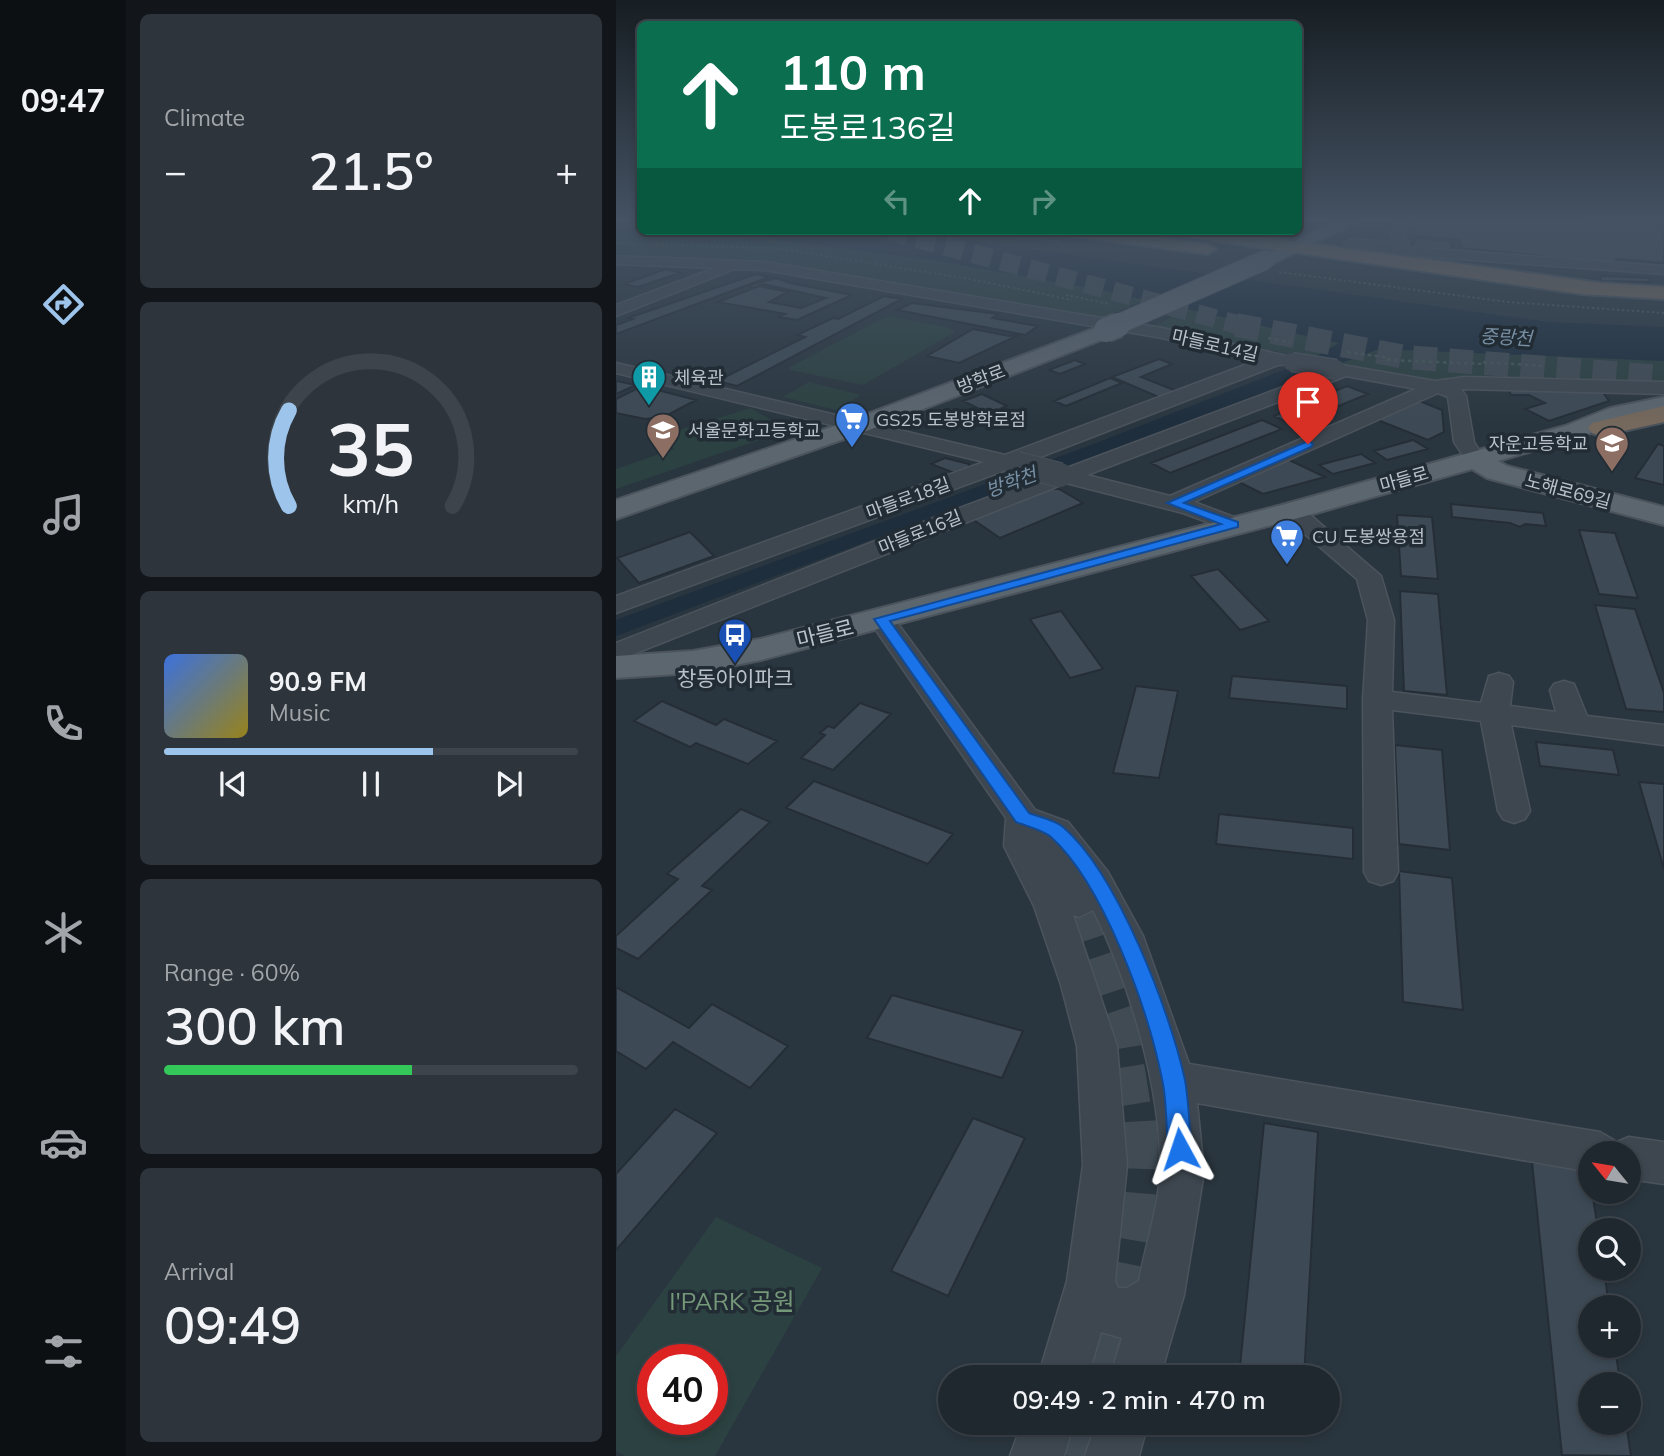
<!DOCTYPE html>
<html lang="en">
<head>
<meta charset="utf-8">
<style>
	:root { --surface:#20282f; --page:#2d343b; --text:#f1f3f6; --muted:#a2a6aa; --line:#3d444b; --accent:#9dc5ec }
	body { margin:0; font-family:Mulish,"Noto Sans KR",sans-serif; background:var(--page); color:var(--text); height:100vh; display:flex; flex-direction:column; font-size:26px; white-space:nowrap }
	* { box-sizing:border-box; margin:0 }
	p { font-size:23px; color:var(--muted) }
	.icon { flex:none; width:38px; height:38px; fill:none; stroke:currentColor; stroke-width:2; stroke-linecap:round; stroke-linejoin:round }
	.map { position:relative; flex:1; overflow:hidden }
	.drawer { display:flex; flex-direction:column; gap:14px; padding:14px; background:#12161a; width:490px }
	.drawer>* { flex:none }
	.top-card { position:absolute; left:21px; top:21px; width:665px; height:214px; border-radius:10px; box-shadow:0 4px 10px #0003,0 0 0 2px var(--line); background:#0b6e4f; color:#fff; overflow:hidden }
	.needle { width:46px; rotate:300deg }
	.tools { position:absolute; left:962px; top:1141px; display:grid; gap:14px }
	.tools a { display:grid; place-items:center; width:63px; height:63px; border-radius:50%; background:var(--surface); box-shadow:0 4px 10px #0003,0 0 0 2px var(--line); font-size:35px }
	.speed { position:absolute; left:21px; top:1344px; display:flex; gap:14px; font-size:35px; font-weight:700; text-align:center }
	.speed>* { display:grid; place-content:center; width:91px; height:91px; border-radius:50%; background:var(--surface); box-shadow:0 4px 10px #0003,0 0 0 2px var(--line); line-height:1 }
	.speed .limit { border:10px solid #d22; background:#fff; color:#111 }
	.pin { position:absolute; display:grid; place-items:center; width:60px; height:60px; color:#fff; margin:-72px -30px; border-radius:50% 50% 50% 0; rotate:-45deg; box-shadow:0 0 7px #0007 }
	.pin .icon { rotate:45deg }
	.me { position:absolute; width:77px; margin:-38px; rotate:355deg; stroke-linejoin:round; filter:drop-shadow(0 0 5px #0008) }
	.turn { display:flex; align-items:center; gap:24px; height:147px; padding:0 28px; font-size:32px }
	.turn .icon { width:91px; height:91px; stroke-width:2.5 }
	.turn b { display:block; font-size:49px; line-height:60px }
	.lanes { display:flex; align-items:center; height:66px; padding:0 28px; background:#0003; justify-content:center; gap:35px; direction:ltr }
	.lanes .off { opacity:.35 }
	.big { font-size:52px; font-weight:600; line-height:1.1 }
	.drawer .widget { flex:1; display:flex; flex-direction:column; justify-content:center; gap:10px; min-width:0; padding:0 24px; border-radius:10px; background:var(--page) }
	.drawer .dial { align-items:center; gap:0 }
	.dial svg { height:182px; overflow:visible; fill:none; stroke:var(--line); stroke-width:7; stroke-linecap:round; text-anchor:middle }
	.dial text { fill:var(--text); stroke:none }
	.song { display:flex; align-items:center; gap:21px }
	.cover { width:84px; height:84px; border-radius:10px; background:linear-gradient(135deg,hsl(220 70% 55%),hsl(50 70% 35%)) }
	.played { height:7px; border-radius:4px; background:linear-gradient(90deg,var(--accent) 65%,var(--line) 65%) }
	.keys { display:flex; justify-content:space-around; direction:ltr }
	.heat { display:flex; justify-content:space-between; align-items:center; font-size:38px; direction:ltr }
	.charge { height:10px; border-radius:5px; background:linear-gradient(90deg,#34c759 60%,var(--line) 0) }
	.trip { position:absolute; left:322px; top:1365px; width:402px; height:70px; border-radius:35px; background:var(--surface); box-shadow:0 4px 10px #0003,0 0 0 2px var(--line); font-weight:600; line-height:70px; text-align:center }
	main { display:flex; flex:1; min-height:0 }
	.tab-bar { display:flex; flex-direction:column; width:126px; justify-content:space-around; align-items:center; background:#0d1013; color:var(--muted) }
	.tab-bar .icon { width:49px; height:49px }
	.tab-bar .current { color:var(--accent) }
	.tab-bar b { font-size:32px; color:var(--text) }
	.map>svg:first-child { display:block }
	.green { fill:#2c4141; fill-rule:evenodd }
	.water { fill:#1e2e3d }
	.building { fill:#3d4a55; stroke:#252e37; stroke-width:2 }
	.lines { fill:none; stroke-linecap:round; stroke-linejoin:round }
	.minor-tunnel-far1 { stroke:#404b54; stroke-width:38; stroke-dasharray:38 19; stroke-linecap:butt }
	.minor-tunnel { stroke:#404b54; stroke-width:47; stroke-dasharray:47 24; stroke-linecap:butt }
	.highway-tunnel-far1 { stroke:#404b54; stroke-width:19; stroke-dasharray:19 10; stroke-linecap:butt }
	.highway-tunnel { stroke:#404b54; stroke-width:24; stroke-dasharray:24 12; stroke-linecap:butt }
	.minor-casing { stroke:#4b535c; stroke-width:3 }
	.major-casing { stroke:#4b535c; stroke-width:4 }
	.highway-casing { stroke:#49525a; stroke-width:4 }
	.path-far1 { stroke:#455858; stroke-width:2; stroke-dasharray:2.5 2.5; stroke-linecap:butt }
	.path { stroke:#455858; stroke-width:2.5; stroke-dasharray:3.5 3.5; stroke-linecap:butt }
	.minor { fill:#3e4750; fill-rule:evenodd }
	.major { fill:#5c666f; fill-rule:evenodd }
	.highway { fill:#75685c; fill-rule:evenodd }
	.minor-bridge-far1-casing { stroke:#4b535c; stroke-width:21; stroke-linecap:butt }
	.minor-bridge-casing { stroke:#4b535c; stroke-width:26; stroke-linecap:butt }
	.major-bridge-far1-casing { stroke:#4b535c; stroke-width:21; stroke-linecap:butt }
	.major-bridge-casing { stroke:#4b535c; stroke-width:27; stroke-linecap:butt }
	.minor-bridge-far1 { stroke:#3e4750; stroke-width:18 }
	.minor-bridge { stroke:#3e4750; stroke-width:24 }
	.major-bridge-far1 { stroke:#5c666f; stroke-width:19 }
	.major-bridge { stroke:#5c666f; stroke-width:24 }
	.route { fill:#1a73e8; stroke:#114b97; stroke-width:2 }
	.labels { text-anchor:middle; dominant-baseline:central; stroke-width:7; stroke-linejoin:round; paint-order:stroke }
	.far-street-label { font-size:18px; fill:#bbc2ca; stroke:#222c35 }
	.far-poi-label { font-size:18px; fill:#bbc2ca; stroke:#222c35; text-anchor:start }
	.far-water-label { font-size:19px; font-style:italic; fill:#7890a4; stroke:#222c35 }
	.street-label { font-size:21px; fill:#bbc2ca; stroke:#222c35 }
	.poi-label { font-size:21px; fill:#bbc2ca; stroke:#222c35 }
	.near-park-label { font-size:24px; fill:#759879; stroke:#222c35 }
</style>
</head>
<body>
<main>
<nav class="tab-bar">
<b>09:47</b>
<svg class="icon current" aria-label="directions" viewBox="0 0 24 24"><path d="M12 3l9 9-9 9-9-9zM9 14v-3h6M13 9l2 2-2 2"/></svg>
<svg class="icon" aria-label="music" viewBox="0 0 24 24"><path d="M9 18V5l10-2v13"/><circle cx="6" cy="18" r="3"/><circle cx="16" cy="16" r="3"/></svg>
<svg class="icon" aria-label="phone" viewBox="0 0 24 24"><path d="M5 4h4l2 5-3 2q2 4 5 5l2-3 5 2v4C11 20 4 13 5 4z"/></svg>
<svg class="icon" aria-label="climate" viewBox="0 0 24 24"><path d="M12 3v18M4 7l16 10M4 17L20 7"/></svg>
<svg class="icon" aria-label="car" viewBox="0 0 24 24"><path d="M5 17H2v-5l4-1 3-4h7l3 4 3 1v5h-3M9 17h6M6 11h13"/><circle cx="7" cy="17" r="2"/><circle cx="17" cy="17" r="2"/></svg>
<svg class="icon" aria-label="filters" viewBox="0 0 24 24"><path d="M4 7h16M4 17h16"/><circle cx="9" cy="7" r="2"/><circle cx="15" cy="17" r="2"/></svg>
</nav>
<section class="drawer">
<div class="widget"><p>Climate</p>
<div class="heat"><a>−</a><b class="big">21.5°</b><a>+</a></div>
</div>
<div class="widget dial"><svg viewBox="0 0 100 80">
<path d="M14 69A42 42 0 1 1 86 69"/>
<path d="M14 69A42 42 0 0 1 14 27" stroke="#9dc5ec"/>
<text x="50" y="56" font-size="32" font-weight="700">35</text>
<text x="50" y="72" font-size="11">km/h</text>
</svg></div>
<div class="widget">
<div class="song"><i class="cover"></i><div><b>90.9 FM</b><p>Music</p></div></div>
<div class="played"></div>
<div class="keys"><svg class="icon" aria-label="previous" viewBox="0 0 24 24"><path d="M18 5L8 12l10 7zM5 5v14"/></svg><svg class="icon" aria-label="pause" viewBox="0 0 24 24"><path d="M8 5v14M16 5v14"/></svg><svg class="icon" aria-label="next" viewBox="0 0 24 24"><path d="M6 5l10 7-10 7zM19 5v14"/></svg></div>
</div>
<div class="widget"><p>Range · 60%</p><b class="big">300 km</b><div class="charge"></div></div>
<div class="widget"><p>Arrival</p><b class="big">09:49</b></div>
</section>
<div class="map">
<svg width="1048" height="1456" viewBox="0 0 1048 1456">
	<rect width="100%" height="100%" fill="#2a363f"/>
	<path class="green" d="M0,234C178,235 354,262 529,299L486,319L146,261L0,254Z
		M572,309L723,343L696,359L537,326Z
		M277,317L334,328L339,332L247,385L174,370V367L267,318Z
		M781,348L1048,361V384L825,381L720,363L763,349Z
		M193,382L245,395L220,410L167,397Z
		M135,408L172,430L0,489V469L58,449L43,436Z
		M100,1217L206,1268L99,1456H10L0,1451V1356ZM37,1360H96V1419H37Z"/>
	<path class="water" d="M0,220H24V231H286L932,322L1048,327V361L763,349L0,636V620L475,445L698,358L723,343L485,290L316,260L146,238L0,234Z"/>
	<path class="building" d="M803,220L1048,222V263L1000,259L1003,267L927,261V256L845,248L844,240L797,236Z
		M614,231H670V232L661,235Z
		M800,238L835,241L836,253L795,250Z
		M50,269L64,273L22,287L8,284Z
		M140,274L153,277L0,334V325L17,319L12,318Z
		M984,276L1033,278L1035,282L985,281Z
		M160,278L174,283L236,295L181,320L163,317L169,314L102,302L143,286L172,292L153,302L185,308L210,298L147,284L138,288L131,286Z
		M268,296L286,299L121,386L101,381L189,337L181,335L217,318L222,319Z
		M296,303L382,314L376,318L422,326L409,335L281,310Z
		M357,329L393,336L405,334L343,363L311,356Z
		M543,359L556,364L525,377L563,392L547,399L496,377Z
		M459,360L469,364L444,374L433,370Z
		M494,378L506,383L450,406L438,401Z
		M0,381L20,385L0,394Z
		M890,385L983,387L993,401L933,421L909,409L929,403L913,395H895Z
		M26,386L80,400L48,417L29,419L0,413V399Z
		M731,386L752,394L676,425L658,416Z
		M366,394L391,406L386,408L397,413L382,418L347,401Z
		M801,400L826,410L828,432L812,440L759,419Z
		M646,420L666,429L554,473L535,463Z
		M797,440L812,449L771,460L758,451Z
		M1042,444L1048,446V485L1019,478Z
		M745,454L759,463L717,474L703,465Z
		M329,458L353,464L352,470L341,474L315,464Z
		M671,459L709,477L647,494L621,481Z
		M430,488L443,489L467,503L384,538L355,518Z
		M835,504L927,513L930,526L909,524L904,527L894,523L836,517Z
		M781,515L816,517L822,579L785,576Z
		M963,530L999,533L1022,598L983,594Z
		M74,532L98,556L23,583L1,558Z
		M602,569L653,621L624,630L575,576Z
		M784,591L822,594L831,695L788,691Z
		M979,605L1019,609L1048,693V712L1010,709Z
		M445,611L487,669L454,678L414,619Z
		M616,676L731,686V709L613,698Z
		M520,686L562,691L543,778L497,773Z
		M46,701L100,725L108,719L161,741L132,764L80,743L74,747L18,721Z
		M244,703L275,714L217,770L185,758L209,735L204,733L212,726L218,728Z
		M920,742L997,750L1003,775L924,766Z
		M779,745L826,750L834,850L783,844Z
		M198,781L337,834L312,864L170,808Z
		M1023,782L1048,784V869Z
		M125,809L154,822L86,886L96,890L22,959L0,948V936L62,879L51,874Z
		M603,814L737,828V859L600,844Z
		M783,871L836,878L847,1010L787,1002Z
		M0,987L73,1028L96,1004L172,1046L134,1088L57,1042L30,1069L0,1051Z
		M276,995L407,1031L386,1078L251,1038Z
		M59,1109L101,1133L0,1250V1174Z
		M357,1118L409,1138L332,1296L275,1271Z
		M648,1123L702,1132L688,1377H623Z
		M916,1162L973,1171L982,1230H975V1269H988L993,1307H975V1346H999L1004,1384H975V1423H1010L1015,1456L946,1455Z"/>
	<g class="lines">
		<path class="minor-tunnel-far1" d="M463,903L501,1015L517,1114"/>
		<path class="minor-tunnel" d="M477,1377C503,1289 524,1205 517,1113
			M452,1456L463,1423"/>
		<path class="highway-tunnel-far1" d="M273,231L627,326"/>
		<path class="highway-tunnel" d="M620,325L789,357L1048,377"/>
		<g class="minor-casing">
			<path id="minor" d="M781,220H794L788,236L793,243L789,247L1048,266V274L788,255C773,251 738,250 728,243L735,239L778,242L774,236Z
				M0,256L149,262L546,328L671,356L674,360L671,364L662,365L401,466L0,613V596L368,462L0,373V363L389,455L642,360L546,338L149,270L118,269L0,316V305L99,268L0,264Z
				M720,364L819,381L849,377L1048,382V394L845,389L850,396L858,442L869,459L859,465L852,463L838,442L832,397L822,393L578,502L626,520L630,525L626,530L618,532L567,513L450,483L0,661V643L333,512L712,370L714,365ZM730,376L800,389L554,496L471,475Z
				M676,504L684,506L765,576L778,620L776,692L865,703L873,676L883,673L893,676L897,682L894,706L940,712L934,690L938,684L948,681L958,684L971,716L1048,725V745L895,725L914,811L909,819L898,823L887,819L882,811L865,721L776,710L782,872L777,881L765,885L753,881L748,872L747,699L752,620L741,579L668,516L665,511Z
				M265,611L274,613L419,810L452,822L492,872L527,936L573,1064L984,1132L1001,1142L1013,1137L1048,1142V1184L1013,1179V1153H975V1172L581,1103L588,1172L568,1295L544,1377H494L506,1338L485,1332L472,1377H422L451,1281L467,1165L461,1046L445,985L418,906L388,846L390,818L252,619L256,613ZM477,910C513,980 546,1092 544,1171C543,1207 529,1246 523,1281L511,1288H502L499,1281L511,1165L501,1046L457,915L463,917Z
				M406,1423H458L448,1456H394Z
				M480,1423H532L523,1456H469Z"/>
		</g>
		<g class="major-casing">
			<path id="major" d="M722,220H744L656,264H642L640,260Z
				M490,324L498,325L501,330L498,335L248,432L0,519V500L230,422Z
				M1048,397V411L1010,419L967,436L882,461L891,466L1048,507V525L871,478L856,469L686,517L145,660L77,673L0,678V656L77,651L144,639L666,505L949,426L994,408Z"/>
		</g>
		<g class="highway-casing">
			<path id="highway" d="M445,231H494L591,244L600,249L591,254L454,236Z
				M555,231H602L985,283L1048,287V299L966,294L564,236Z
				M1048,406V422L985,436L976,433L972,428L976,423Z"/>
		</g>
		<path class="path-far1" d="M366,231L443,242
			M0,243L159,248L354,279L456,300
			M663,272L892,302L1048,313
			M450,295L493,304"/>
		<path class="path" d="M652,338L674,342
			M731,352L774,358
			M771,360L871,364
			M867,362L928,366"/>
		<use href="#minor" class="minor"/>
		<use href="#major" class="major"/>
		<use href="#highway" class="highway"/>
		<g class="minor-bridge-far1-casing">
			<path id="minor-bridge-far1" d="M676,362L720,369"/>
		</g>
		<g class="minor-bridge-casing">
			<path id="minor-bridge" d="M401,464L444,475"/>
		</g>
		<g class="major-bridge-far1-casing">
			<path id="major-bridge-far1" d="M498,326L649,260"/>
		</g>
		<g class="major-bridge-casing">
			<path id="major-bridge" d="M490,330L502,325"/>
		</g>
		<use href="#minor-bridge-far1" class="minor-bridge-far1"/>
		<use href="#minor-bridge" class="minor-bridge"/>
		<use href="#major-bridge-far1" class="major-bridge-far1"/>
		<use href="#major-bridge" class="major-bridge"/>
	</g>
	<linearGradient id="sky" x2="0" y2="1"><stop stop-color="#171e23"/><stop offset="0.52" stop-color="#445263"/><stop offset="1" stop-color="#445263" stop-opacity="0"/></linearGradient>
	<rect width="1048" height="424" fill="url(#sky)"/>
	<path class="route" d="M692,441L697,444L695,447L568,503L622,522V527L274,621L413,813C423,817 439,820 447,827C501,873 554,1011 569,1080C573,1102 573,1126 576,1149L572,1157L564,1160L556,1157L552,1149C550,1126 551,1101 546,1079C532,1010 488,885 435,837C427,830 410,826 400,822L258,619L605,524L551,503Z"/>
	<defs>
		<g id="building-pin" transform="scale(1.75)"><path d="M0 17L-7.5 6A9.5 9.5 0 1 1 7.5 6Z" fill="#0f9aa8" stroke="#222c35"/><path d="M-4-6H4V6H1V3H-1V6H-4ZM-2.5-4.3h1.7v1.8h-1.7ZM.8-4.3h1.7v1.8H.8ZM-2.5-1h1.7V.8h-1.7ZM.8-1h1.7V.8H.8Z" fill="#fff"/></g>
		<g id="supermarket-pin" transform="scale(1.75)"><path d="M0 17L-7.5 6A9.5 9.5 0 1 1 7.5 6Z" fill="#3f7fe0" stroke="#222c35"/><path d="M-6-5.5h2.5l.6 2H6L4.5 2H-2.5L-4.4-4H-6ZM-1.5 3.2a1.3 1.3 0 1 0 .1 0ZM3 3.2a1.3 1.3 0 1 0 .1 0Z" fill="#fff"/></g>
		<g id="school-pin" transform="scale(1.75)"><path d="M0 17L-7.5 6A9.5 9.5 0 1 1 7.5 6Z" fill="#8d6e63" stroke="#222c35"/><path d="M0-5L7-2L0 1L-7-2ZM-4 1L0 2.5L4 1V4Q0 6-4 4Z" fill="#fff"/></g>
		<g id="bus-pin" transform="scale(1.75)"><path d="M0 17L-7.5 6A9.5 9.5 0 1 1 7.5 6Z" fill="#1a4fb4" stroke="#222c35"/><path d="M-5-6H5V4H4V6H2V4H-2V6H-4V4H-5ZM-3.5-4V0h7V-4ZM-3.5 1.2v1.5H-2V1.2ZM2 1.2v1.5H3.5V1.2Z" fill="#fff"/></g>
	</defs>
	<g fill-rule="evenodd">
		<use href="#building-pin" x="33" y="377"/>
		<use href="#supermarket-pin" x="236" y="419"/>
		<use href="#school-pin" x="47" y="430"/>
		<use href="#school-pin" x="996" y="443"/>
		<use href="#supermarket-pin" x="671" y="536"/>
		<use href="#bus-pin" x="119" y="635"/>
	</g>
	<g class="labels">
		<g class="far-street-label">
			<text transform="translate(599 345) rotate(13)">마들로14길</text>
			<text transform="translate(365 379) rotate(-21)">방학로</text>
			<text transform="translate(788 479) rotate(-16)">마들로</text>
			<text transform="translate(952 491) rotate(15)">노해로69길</text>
			<text transform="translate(292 498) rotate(-20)">마들로18길</text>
			<text transform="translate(304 532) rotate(-22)">마들로16길</text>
		</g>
		<g class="far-poi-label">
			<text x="58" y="377">체육관</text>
			<text x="260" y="419">GS25 도봉방학로점</text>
			<text x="72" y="430">서울문화고등학교</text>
			<text x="972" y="443" text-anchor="end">자운고등학교</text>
			<text x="696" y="536">CU 도봉쌍용점</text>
		</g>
		<g class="far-water-label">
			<text transform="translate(890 337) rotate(3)">중랑천</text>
			<text transform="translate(395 482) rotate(-20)">방학천</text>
		</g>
		<g class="street-label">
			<text transform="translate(209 633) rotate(-14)">마들로</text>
		</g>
		<g class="poi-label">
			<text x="119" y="678">창동아이파크</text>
		</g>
		<g class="near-park-label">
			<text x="116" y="1301">I'PARK 공원</text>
		</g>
	</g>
</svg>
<div class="tools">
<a><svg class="needle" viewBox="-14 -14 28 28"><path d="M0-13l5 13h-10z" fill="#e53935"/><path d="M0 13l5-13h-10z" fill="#a2a6aa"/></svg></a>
<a><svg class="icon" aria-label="search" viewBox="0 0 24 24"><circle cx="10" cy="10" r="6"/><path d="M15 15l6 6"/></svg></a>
<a>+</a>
<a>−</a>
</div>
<div class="speed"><div class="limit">40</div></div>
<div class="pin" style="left:692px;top:444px;background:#d93025"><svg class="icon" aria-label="arrive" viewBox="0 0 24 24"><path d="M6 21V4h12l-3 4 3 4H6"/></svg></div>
<svg class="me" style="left:564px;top:1149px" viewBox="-20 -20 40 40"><path d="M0-17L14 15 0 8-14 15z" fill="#1a73e8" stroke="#fff" stroke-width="4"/></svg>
<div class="trip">09:49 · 2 min · 470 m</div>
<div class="top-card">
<div class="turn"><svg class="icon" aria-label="ahead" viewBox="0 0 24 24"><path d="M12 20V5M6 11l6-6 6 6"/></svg><div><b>110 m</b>도봉로136길</div></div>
<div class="lanes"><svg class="icon off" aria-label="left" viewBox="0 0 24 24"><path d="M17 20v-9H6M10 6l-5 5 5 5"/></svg><svg class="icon" aria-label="ahead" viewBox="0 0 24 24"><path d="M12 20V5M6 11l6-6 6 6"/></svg><svg class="icon off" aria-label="right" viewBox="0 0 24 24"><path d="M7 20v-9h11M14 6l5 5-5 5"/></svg></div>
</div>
</div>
</main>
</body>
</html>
